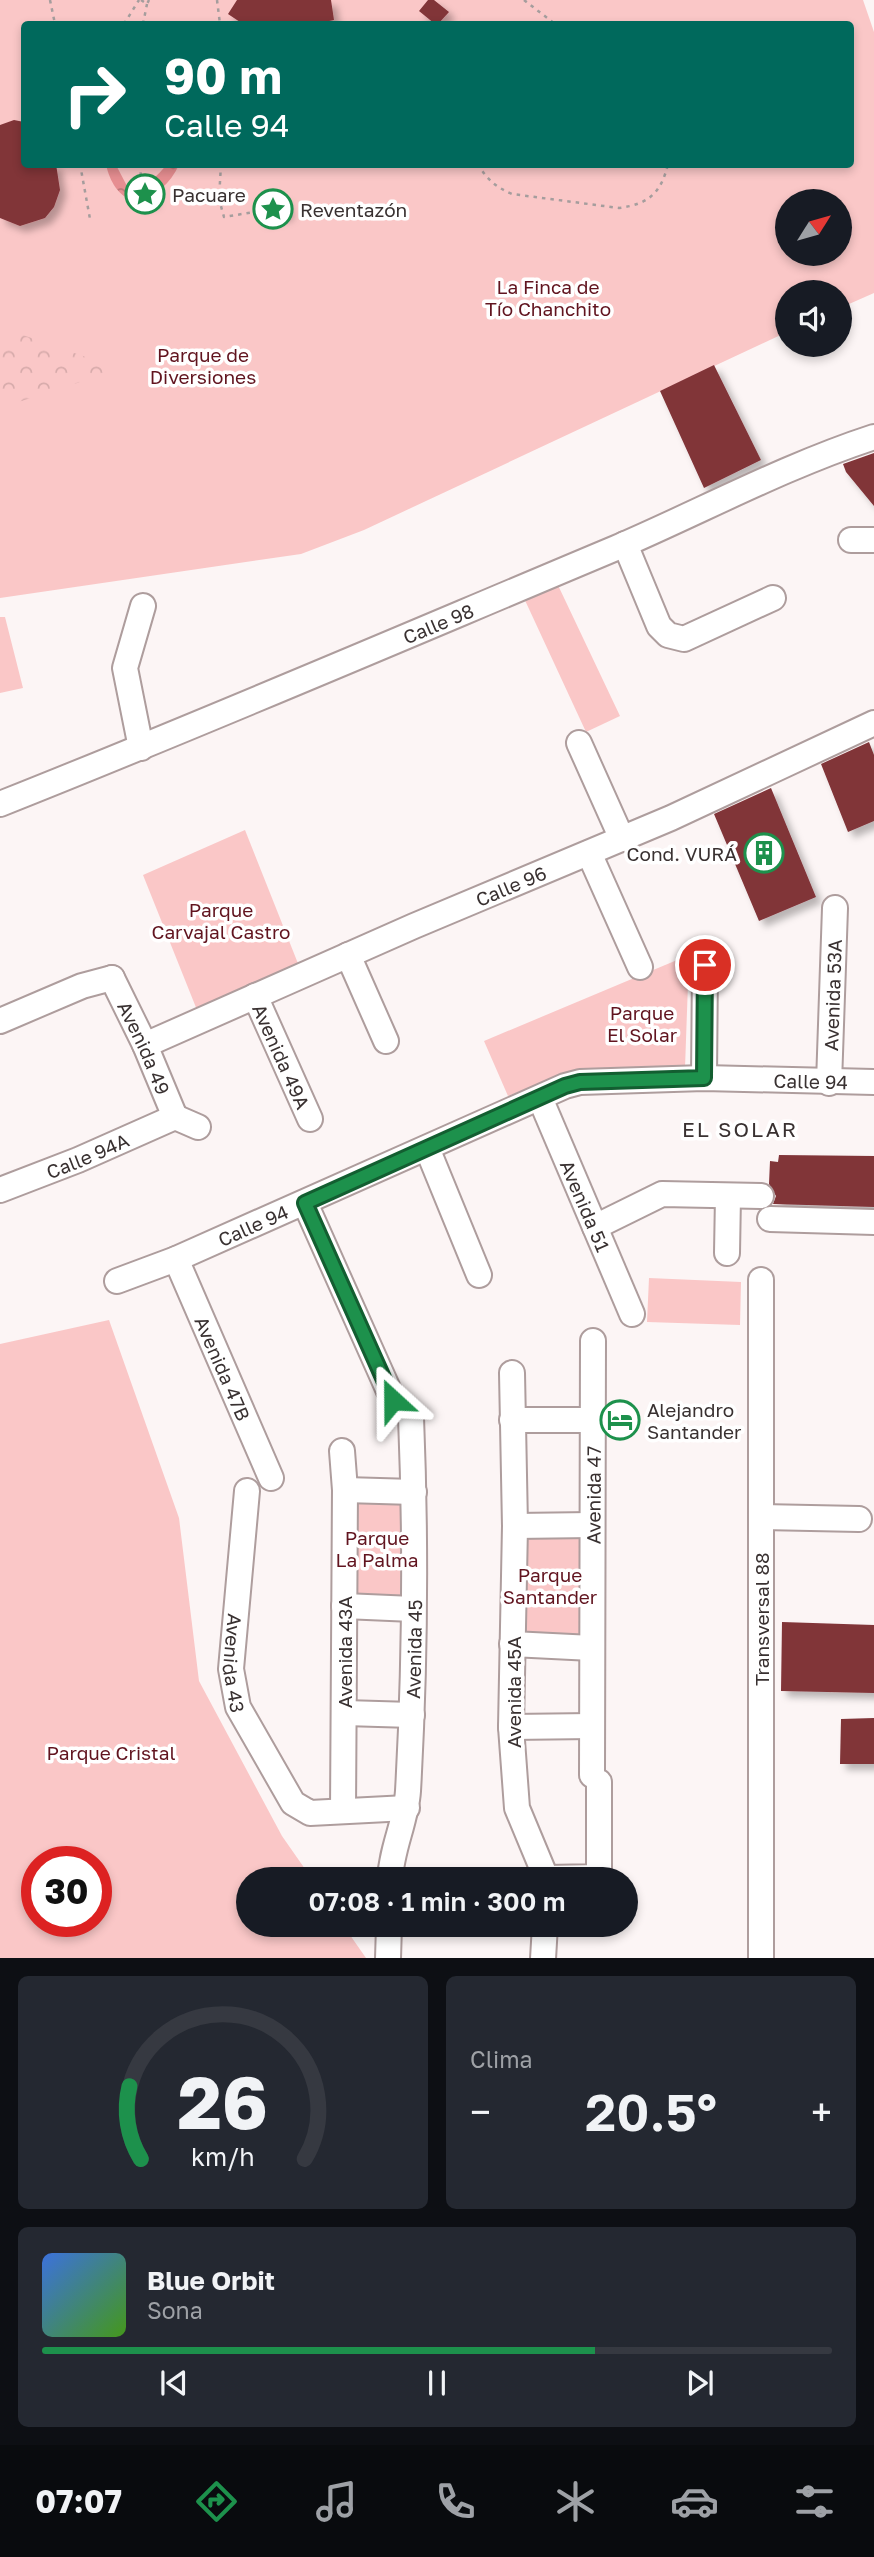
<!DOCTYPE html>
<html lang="es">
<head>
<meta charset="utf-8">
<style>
	:root { --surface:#171b24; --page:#242831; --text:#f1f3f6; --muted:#9ea1a6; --line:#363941; --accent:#1d914c }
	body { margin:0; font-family:"Golos Text",sans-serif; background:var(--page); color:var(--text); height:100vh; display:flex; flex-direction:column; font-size:26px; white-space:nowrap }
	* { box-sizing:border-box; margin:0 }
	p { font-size:23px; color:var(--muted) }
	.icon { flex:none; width:38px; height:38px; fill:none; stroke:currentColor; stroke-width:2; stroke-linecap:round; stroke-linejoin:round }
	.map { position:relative; height:1958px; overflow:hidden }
	.drawer { display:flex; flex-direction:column; gap:18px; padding:18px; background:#0d0f14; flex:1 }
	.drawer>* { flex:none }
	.top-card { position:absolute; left:21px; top:21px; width:833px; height:147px; border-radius:7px; box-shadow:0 4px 10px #0003; background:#00695c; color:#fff; overflow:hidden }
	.needle { width:46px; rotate:53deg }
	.tools { position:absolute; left:775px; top:189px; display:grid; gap:14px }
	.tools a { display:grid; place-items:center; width:77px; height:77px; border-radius:50%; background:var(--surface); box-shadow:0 4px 10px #0003; font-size:35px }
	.speed { position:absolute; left:21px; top:1846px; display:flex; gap:14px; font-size:35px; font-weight:700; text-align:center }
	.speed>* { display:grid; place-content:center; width:91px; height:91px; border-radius:50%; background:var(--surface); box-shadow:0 4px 10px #0003; line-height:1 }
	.speed .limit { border:10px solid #d22; background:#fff; color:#111 }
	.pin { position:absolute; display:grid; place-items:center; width:60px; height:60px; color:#fff; margin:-30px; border:4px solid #fff; border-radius:50%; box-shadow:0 2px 7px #0007 }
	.me { position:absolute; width:77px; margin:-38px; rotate:336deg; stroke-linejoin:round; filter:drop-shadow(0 0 5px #0008) }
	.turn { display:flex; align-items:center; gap:24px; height:147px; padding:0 28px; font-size:32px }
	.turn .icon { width:91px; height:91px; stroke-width:2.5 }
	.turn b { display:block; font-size:49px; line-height:60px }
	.big { font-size:52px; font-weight:600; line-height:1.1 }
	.drawer .card { flex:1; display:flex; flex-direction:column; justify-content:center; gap:10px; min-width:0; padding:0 24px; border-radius:10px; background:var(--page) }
	.drawer .dial { align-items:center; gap:0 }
	.dial svg { height:182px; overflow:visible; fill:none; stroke:var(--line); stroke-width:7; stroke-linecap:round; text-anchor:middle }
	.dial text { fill:var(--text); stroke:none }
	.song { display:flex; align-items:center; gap:21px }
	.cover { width:84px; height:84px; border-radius:10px; background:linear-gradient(135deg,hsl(220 70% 55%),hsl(100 70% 35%)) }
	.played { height:7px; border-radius:4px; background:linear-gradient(90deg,var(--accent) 70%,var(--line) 70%) }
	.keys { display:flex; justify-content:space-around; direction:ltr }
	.heat { display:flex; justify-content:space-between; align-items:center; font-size:38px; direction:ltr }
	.drawer .tiles { flex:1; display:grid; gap:18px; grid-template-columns:1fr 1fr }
	.card:last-child { grid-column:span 2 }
	.trip { position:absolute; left:236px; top:1867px; width:402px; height:70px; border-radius:35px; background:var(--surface); box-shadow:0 4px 10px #0003; font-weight:600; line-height:70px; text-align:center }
	.menu { display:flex; height:112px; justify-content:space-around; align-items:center; background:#090b0e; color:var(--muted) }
	.menu .icon { width:49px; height:49px }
	.menu .active { color:var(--accent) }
	.menu b { font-size:32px; color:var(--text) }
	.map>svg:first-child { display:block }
	.green { fill:#fac7c7; fill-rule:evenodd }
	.forest { fill:url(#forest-crowns) }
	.water { fill:url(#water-ripples) }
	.building { fill:#813439; filter:url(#shadow) }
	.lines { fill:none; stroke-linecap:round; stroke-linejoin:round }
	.minor-casing { stroke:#ae9d9d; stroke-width:28 }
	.path { stroke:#a59d9d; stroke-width:2.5; stroke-dasharray:3.5 5; stroke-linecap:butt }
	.minor { stroke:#fff; stroke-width:24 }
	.route-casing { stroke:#135e31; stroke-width:18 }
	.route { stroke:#1d914c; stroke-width:12 }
	.labels { text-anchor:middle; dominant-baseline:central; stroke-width:7; stroke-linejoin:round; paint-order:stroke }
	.poi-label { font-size:19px; fill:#393131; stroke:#fff; text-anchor:start }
	.park-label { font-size:19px; fill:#61141f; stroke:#fff }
	.street-label { font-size:19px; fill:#393131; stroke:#fff }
	.neighbourhood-label { font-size:21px; letter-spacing:2px; fill:#393131; stroke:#fff }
</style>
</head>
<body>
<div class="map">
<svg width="874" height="1959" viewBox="0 0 874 1959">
	<defs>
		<pattern id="forest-crowns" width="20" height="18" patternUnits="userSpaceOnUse" patternTransform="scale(1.75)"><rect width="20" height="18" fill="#fac7c7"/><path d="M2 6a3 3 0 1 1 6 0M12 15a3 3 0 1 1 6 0" fill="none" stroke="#d7abab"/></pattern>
		<pattern id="water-ripples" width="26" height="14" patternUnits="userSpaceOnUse" patternTransform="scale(1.75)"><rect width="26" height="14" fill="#e68e91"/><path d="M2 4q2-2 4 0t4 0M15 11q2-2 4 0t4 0" fill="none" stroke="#bb7577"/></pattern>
		<filter id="shadow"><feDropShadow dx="6" dy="6" stdDeviation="3.5" flood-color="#0004"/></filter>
	</defs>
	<rect width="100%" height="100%" fill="#fcf5f5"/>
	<path class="green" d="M0,0H863L874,32V293L840,308V292H788L787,332L364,530L301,554L0,598ZM24,24H850V164H24ZM788,201H840V254H788Z
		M556,581L620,716L586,732L523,596Z
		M0,617H5L23,688L0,693Z
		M245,830L299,966L197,1010L143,875Z
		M689,955L685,1068L573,1070L508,1096L484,1041Z
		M649,1278L741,1282L740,1325L647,1322Z
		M109,1320L179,1518L199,1681L282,1836L312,1879L248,1880V1925H343L366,1958H0V1344ZM37,1862H96V1922H37Z
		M350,1495L403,1497V1598H351Z
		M520,1531H579V1638H520Z"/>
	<path class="forest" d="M0,327L120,369L0,408Z"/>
	<path class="water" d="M106,165H116L127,186C141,192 158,176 166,165H179C170,184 156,196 135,201C118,197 110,181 106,165Z"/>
	<path class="building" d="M237,0H331L334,20L315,24H243L228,14Z
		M428,0H434L449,12L438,24H435L419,11Z
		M14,120L24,122V164H56L60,190L54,207L45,218L20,226L0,218V125Z
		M150,186L154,201L138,204L135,189Z
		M284,196L288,214L261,220L257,202Z
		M714,365L761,460L704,488L660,391Z
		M874,453V506L846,472L843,464Z
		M869,742L874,755V821L848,832L821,764Z
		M771,788L816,897L759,921L714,814Z
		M779,1155L874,1156V1207L773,1204L776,1196L769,1184L770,1161L778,1162Z
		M782,1622L874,1625V1693L781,1691Z
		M874,1718V1764H840L841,1719Z"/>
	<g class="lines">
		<g class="minor-casing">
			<g id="minor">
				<path d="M851,540H874"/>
				<path d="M625,544L659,626L668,635L684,639L773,598"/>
				<path d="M579,743L622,839"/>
				<path d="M141,748L125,668L143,606"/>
				<path id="s1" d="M0,804C207,722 411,634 616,548C702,511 785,466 874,437"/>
				<path d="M589,853L640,967"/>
				<path d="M348,955L386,1041"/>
				<path id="s2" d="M112,978L145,1045L175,1117"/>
				<path id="s3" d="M255,996L310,1119"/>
				<path d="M0,1021L82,986L112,978"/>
				<path id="s4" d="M145,1045L414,926L671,818L874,723"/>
				<path d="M704,1078L705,965"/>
				<path id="s5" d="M829,1083L835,908"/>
				<path id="s6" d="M540,1098L632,1314"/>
				<path d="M175,1117L198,1127"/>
				<path d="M427,1148L479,1275"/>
				<path id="s7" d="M0,1190L78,1160L175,1117"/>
				<path d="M305,1203L393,1400"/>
				<path d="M770,1219L874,1222"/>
				<path d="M595,1227L662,1194L761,1196"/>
				<path d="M727,1253L728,1196"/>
				<path id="s8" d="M176,1259L271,1478"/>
				<path d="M761,1280V1959"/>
				<path id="s9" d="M117,1281L176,1259L565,1086L580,1082L704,1078L874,1082"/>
				<path d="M512,1373L515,1526L511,1727L517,1808L547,1880"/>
				<path d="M512,1420H592"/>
				<path d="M342,1451L345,1490L343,1811"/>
				<path d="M345,1490L414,1492"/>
				<path id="s10" d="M247,1491L231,1669L238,1707L293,1803L310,1813L407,1808"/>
				<path d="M761,1517L859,1519"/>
				<path d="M515,1526L592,1525"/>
				<path d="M344,1606L413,1609"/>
				<path d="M512,1644L592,1648"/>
				<path d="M345,1713L412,1715"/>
				<path d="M511,1727L592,1726"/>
				<path id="s11" d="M592,1775L593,1341"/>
				<path d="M547,1878L599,1877V1782"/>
				<path id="s12" d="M390,1880C391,1849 406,1822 408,1791C415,1667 416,1541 411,1417"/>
				<path d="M388,1959L389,1925"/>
				<path d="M543,1959L545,1925"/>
			</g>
		</g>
		<path class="path" d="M50,0L55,24
			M141,0L147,4L149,0
			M217,0L220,24
			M524,0L555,24
			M124,24L139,0
			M143,24L147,4
			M80,164L90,219
			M139,164L143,187
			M221,164L219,199L224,217L260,211
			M478,164C487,180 496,187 512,194L619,208C649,204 661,193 668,164"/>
		<use href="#minor" class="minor"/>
	</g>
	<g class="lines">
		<g class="route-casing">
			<path id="route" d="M393,1400L305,1203L565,1086L580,1082L704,1078L705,965"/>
		</g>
		<use href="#route" class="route"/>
	</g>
	<defs>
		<g id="sight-ring" transform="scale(2.0125)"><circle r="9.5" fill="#fff" stroke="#1d914c" stroke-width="1.5"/><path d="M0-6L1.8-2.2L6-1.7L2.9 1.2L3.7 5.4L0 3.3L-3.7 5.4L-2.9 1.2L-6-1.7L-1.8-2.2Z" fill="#1d914c"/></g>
		<g id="building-ring" transform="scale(2.0125)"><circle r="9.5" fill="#fff" stroke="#1d914c" stroke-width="1.5"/><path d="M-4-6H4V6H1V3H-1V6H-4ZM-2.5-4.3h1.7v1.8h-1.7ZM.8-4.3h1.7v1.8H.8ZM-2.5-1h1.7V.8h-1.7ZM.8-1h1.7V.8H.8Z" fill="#1d914c"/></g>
		<g id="hotel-ring" transform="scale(2.0125)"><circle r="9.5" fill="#fff" stroke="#1d914c" stroke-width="1.5"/><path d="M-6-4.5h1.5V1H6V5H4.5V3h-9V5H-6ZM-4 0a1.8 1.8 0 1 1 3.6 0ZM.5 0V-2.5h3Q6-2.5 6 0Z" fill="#1d914c"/></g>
	</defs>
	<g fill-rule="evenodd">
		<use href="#sight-ring" x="145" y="194"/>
		<use href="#sight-ring" x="273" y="209"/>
		<use href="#building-ring" x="764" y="853"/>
		<use href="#hotel-ring" x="620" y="1420"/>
	</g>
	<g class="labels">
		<g class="poi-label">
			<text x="172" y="194">Pacuare</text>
			<text x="300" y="209">Reventazón</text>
			<text x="737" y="853" text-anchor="end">Cond. VURÁ</text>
			<text x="647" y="1409">Alejandro<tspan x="647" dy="22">Santander</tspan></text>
		</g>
		<g class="park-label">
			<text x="548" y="286">La Finca de<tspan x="548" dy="22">Tío Chanchito</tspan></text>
			<text x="203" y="354">Parque de<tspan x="203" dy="22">Diversiones</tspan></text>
			<text x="221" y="909">Parque<tspan x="221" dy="22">Carvajal Castro</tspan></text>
			<text x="642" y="1012">Parque<tspan x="642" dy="22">El Solar</tspan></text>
			<text x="377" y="1537">Parque<tspan x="377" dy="22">La Palma</tspan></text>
			<text x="550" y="1574">Parque<tspan x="550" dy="22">Santander</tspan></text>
			<text x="111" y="1752">Parque Cristal</text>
		</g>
		<g class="street-label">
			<text stroke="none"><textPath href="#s1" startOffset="474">Calle 98</textPath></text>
			<text stroke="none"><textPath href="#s4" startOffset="399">Calle 96</textPath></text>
			<text stroke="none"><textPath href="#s5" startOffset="88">Avenida 53A</textPath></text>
			<text stroke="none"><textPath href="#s2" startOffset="77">Avenida 49</textPath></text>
			<text stroke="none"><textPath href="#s3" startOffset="66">Avenida 49A</textPath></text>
			<text stroke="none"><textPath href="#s9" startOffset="735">Calle 94</textPath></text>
			<text stroke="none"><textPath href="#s7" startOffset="94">Calle 94A</textPath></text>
			<text stroke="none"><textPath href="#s6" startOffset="117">Avenida 51</textPath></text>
			<text stroke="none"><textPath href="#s9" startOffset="147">Calle 94</textPath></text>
			<text stroke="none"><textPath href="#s8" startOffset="119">Avenida 47B</textPath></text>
			<text stroke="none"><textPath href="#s11" startOffset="280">Avenida 47</textPath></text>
			<text transform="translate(761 1619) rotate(-90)">Transversal 88</text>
			<text stroke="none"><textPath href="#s12" startOffset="233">Avenida 45</textPath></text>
			<text transform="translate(344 1652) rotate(-90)">Avenida 43A</text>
			<text stroke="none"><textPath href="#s10" startOffset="173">Avenida 43</textPath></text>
			<text transform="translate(513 1692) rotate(-90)">Avenida 45A</text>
		</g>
		<g class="neighbourhood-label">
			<text x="740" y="1129">EL SOLAR</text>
		</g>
	</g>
</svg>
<div class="tools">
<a><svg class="needle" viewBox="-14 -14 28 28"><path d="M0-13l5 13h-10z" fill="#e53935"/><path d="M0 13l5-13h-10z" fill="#9ea1a6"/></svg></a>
<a><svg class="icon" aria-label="sound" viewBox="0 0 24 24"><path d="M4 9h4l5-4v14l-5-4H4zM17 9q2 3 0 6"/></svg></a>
</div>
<div class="speed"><div class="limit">30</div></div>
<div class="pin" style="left:705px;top:965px;background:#d93025"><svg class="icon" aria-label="arrive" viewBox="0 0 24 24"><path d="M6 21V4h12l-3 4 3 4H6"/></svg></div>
<svg class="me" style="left:393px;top:1400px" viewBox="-20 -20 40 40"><path d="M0-17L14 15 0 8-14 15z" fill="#1d914c" stroke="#fff" stroke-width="4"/></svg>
<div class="trip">07:08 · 1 min · 300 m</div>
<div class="top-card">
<div class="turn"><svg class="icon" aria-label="right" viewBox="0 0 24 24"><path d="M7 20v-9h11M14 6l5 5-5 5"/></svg><div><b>90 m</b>Calle 94</div></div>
</div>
</div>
<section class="drawer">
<div class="tiles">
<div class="card dial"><svg viewBox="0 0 100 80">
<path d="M14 69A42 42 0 1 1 86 69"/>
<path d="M14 69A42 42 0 0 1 9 37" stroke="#1d914c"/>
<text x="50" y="56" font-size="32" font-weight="700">26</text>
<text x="50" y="72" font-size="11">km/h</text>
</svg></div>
<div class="card"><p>Clima</p>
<div class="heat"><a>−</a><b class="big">20.5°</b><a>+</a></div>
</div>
<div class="card">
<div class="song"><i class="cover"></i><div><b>Blue Orbit</b><p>Sona</p></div></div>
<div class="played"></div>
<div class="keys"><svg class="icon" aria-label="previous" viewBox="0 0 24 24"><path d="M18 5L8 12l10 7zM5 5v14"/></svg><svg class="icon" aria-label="pause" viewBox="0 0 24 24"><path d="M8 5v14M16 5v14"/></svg><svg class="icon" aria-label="next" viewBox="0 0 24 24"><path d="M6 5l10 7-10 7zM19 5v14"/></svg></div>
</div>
</div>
</section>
<nav class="menu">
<b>07:07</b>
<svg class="icon active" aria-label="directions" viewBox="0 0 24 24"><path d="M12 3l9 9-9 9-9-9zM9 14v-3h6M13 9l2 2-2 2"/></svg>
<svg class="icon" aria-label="music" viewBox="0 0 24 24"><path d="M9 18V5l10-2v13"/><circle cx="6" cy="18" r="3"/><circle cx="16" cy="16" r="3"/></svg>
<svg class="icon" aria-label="phone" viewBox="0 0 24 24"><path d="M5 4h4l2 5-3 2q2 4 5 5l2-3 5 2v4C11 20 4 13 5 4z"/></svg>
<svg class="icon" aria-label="climate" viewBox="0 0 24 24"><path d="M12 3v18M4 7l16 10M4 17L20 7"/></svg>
<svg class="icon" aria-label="car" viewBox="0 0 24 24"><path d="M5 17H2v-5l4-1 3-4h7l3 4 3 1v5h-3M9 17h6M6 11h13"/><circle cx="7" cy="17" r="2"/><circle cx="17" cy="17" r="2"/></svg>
<svg class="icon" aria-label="filters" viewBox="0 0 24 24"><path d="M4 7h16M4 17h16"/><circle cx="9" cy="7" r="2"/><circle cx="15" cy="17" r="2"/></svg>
</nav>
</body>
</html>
